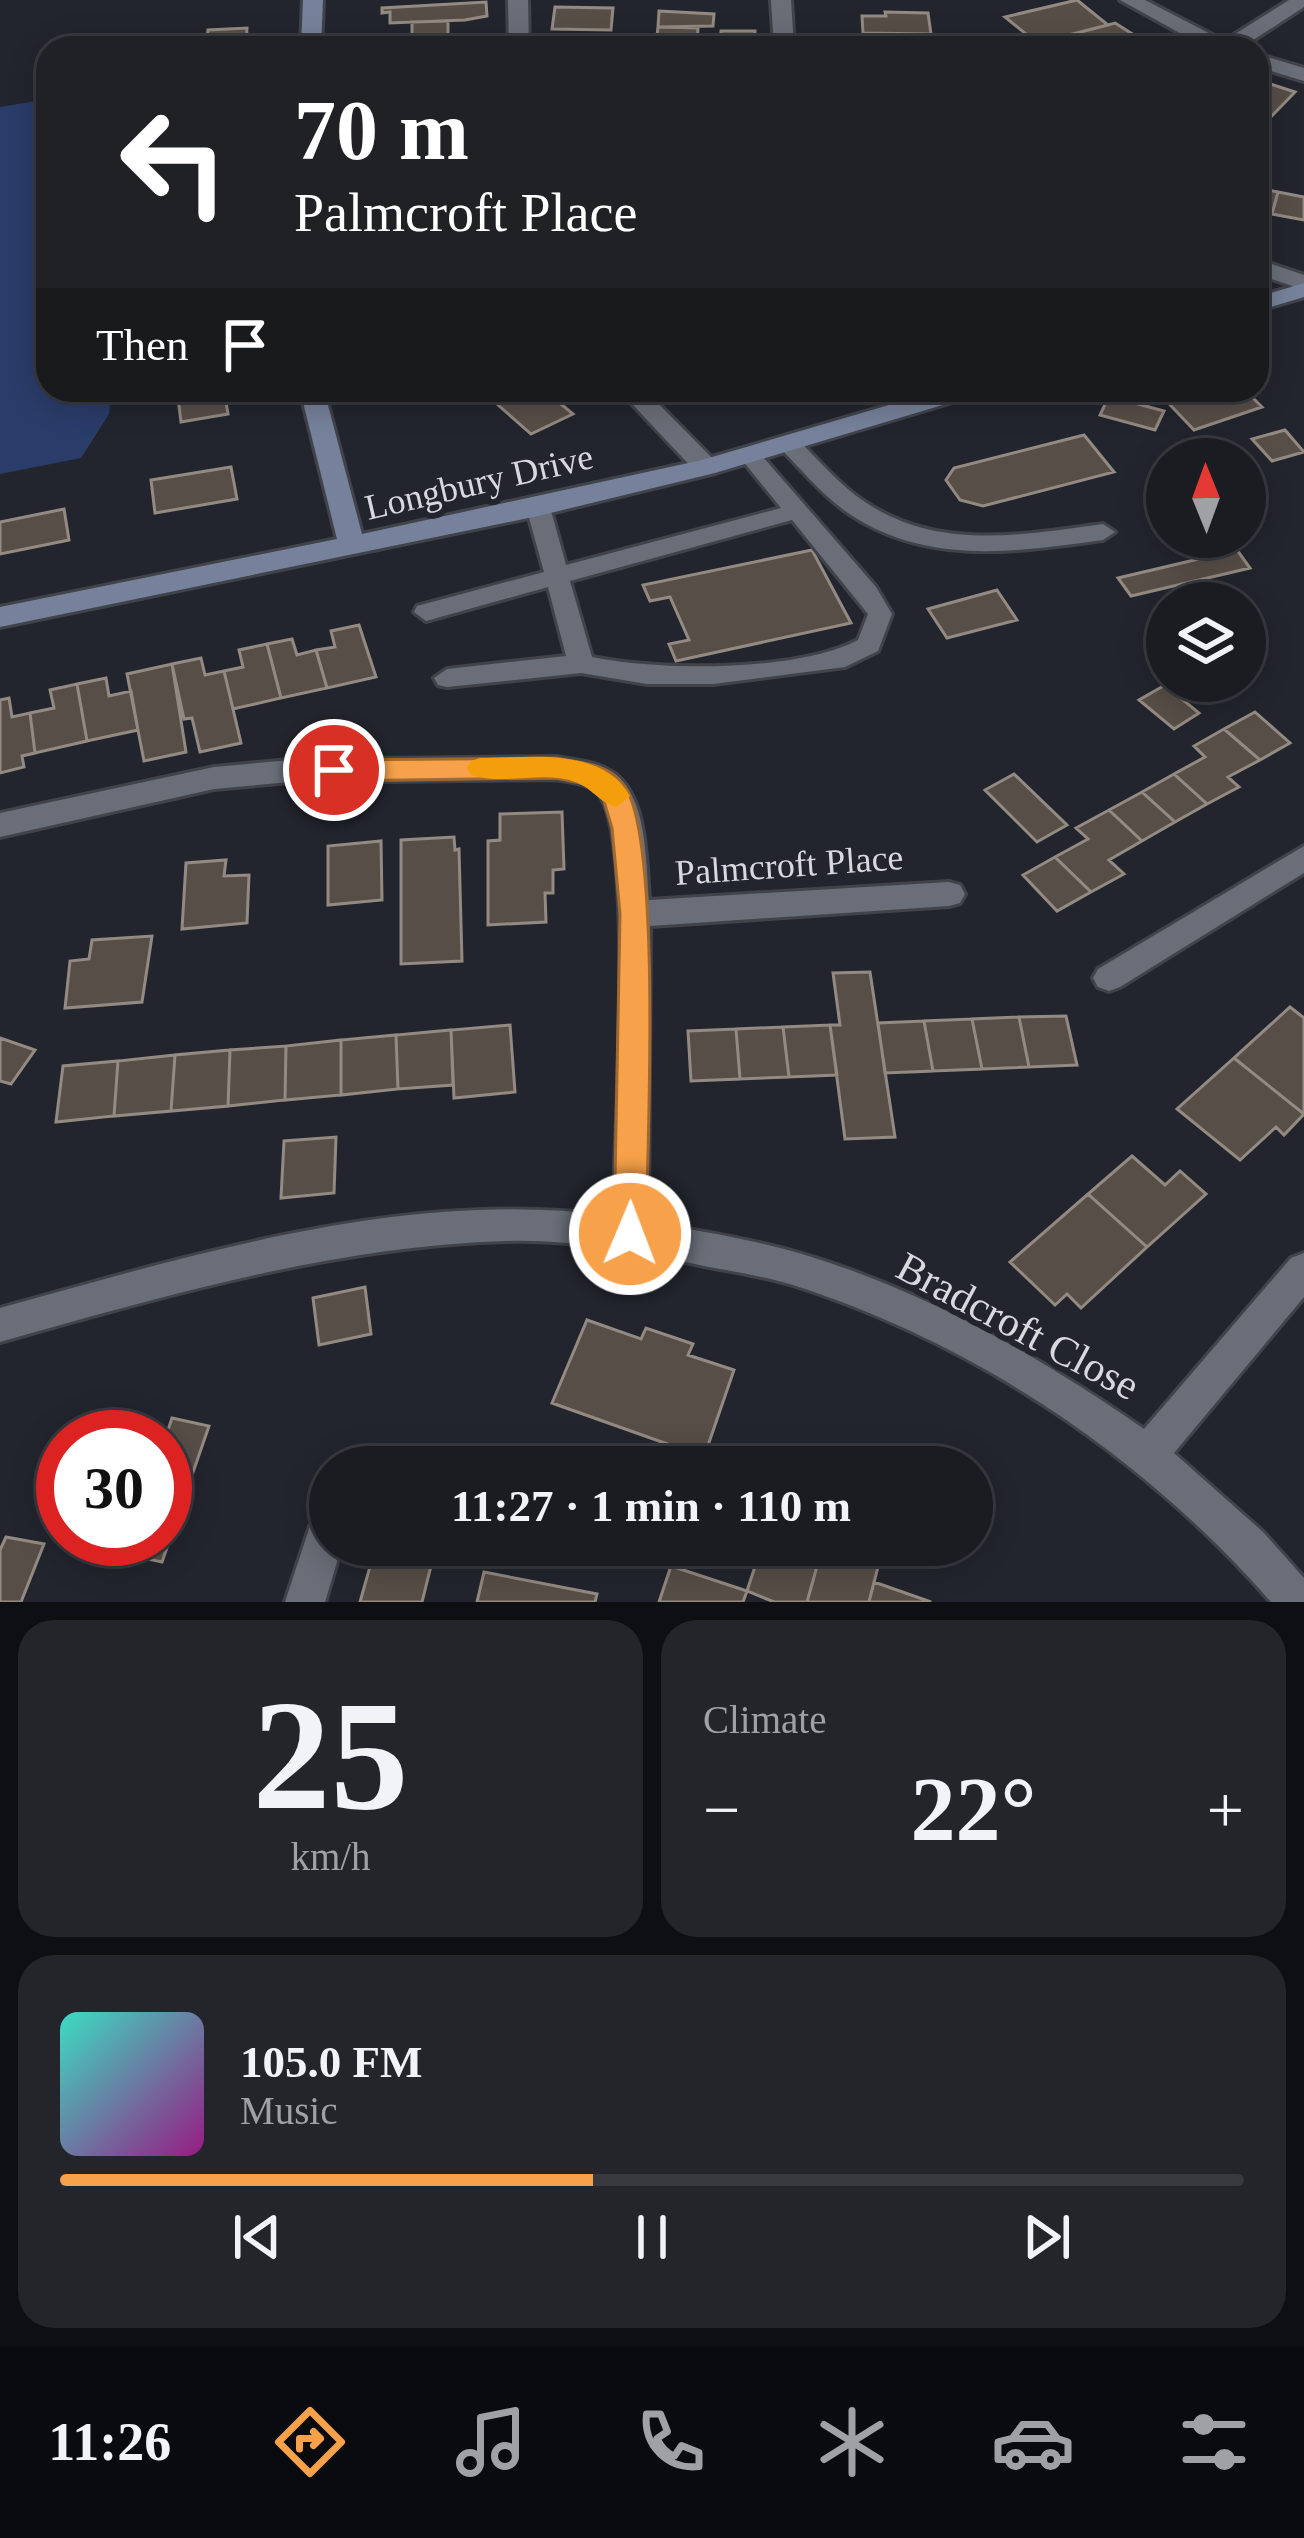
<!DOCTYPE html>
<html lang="en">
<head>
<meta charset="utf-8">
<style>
	:root { --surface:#1a1c22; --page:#23252a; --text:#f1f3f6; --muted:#9fa1a5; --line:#383a40; --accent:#f7a14a }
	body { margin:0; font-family:Georgia,serif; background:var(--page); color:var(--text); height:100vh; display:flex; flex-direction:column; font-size:45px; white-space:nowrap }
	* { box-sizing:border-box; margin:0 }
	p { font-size:39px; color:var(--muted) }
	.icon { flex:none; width:66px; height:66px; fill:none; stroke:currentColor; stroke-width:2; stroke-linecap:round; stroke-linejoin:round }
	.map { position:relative; height:1602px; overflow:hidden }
	.details { display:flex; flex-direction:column; gap:18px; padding:18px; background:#0e0f13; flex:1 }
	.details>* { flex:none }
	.banner { position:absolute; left:36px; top:36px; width:1233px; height:366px; border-radius:36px; box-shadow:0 6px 30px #0003,0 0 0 3px var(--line); background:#202124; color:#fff; overflow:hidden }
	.needle { width:78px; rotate:359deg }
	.tools { position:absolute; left:1146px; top:438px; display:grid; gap:24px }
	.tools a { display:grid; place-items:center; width:120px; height:120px; border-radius:50%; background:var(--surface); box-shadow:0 6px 30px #0003,0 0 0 3px var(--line); font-size:60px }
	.speed { position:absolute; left:36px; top:1410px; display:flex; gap:24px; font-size:60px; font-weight:700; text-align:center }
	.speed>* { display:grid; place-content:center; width:156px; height:156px; border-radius:50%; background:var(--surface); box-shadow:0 6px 30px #0003,0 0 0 3px var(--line); line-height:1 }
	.speed .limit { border:18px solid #d22; background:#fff; color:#111 }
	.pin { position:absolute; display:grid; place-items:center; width:102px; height:102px; color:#fff; margin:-51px; border:6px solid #fff; border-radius:50%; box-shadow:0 3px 12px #0007 }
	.me { position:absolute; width:132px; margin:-66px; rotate:1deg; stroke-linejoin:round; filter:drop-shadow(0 0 9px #0008) }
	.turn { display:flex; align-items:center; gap:42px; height:252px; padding:0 60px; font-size:54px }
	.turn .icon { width:156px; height:156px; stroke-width:2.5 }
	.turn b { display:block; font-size:84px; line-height:102px }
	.then { display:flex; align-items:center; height:114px; padding:0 60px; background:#0003; gap:24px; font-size:45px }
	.big { font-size:90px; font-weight:700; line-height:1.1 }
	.details .widget { flex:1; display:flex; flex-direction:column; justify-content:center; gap:18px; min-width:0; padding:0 42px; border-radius:36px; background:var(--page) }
	.details .dial { align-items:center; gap:0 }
	.dial b { font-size:156px; line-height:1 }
	.song { display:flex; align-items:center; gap:36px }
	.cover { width:144px; height:144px; border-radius:18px; background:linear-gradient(135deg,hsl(170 70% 55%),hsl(310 70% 35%)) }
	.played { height:12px; border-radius:6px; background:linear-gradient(90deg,var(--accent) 45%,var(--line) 45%) }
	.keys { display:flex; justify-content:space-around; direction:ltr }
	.heat { display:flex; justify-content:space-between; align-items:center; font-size:66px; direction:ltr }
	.details .tiles { flex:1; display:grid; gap:18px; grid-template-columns:1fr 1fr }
	.widget:last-child { grid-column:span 2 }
	.trip { position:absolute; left:309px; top:1446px; width:684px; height:120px; border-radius:60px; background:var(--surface); box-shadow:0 6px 30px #0003,0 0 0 3px var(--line); font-weight:700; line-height:120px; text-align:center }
	.tab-bar { display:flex; height:192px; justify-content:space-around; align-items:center; background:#0a0b0e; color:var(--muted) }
	.tab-bar .icon { width:84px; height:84px }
	.tab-bar .selected { color:var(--accent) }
	.tab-bar b { font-size:54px; color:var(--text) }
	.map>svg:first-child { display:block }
	.green { fill:#2a3c69 }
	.building { fill:#574e47; stroke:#938a82; stroke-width:3 }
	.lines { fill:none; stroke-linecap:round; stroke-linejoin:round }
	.lane-casing { stroke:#40434a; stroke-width:6 }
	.street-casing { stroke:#40434a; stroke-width:6 }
	.secondary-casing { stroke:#40434a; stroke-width:6 }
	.lane { fill:#696e78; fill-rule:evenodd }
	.street { fill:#696e78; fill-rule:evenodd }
	.secondary { fill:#76829b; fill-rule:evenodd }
	.route { fill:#f7a14a; stroke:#a16930; stroke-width:3 }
	.slow { fill:#f59e0b }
	.labels { text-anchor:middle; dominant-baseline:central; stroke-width:12; stroke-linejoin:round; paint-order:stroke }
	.street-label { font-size:36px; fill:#d7d9df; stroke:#22252d }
	.near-street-label { font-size:42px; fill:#d7d9df; stroke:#22252d }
</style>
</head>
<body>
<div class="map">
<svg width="1304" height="1602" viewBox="0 0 1304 1602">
	<rect width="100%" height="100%" fill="#22252d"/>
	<path class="green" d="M48,99V390H111L109,414L81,458L0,474V107Z"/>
	<path class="building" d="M1077,0L1108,25L1037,43L1005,17Z
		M486,2L487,16L465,20L390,23V12L382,13V8Z
		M555,7L613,8L611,30L552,29Z
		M659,11L714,14L713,26L658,27Z
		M885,12L928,13L931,34L863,33L862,16H886Z
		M448,21V37L412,39V22Z
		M1115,23L1142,40L1122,48H1043L1037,43Z
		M658,27L698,28L697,45L656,44Z
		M247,28L246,48H206L208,30Z
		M721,31H755L754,46L720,45Z
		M863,33L909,34L911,48H864Z
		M552,36H611L610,48H550Z
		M448,37L449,48H412V39Z
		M1261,81L1295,92L1263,125L1257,123Z
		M1257,188L1278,192L1272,214L1257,211Z
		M1278,192L1304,197V220L1272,214Z
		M177,390H224L228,414L181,422Z
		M527,390H544L573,414L531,434L497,404Z
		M1156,390H1245L1262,407L1194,430Z
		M1108,398H1116L1164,411L1155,430L1100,415Z
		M1285,430L1304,452L1272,461L1252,439Z
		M1084,435L1114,472L983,506L960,500L946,480L954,468Z
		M231,467L237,499L155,513L151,480Z
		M64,509L69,540L0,554V522Z
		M812,550L851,623L676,661L669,644L689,640L670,597L650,601L643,585Z
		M1237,550L1250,568L1131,596L1118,578Z
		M997,590L1017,620L947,638L928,609Z
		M359,625L376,677L327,688L316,650L335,647L331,631Z
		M292,639L297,655L316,650L327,688L281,698L267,644Z
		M267,644L281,698L233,709L224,671L243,667L239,650Z
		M201,658L205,675L224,671L241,743L200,752L192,718L184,719L172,664Z
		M172,664L186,752L144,761L127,674Z
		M106,678L109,696L131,691L138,730L87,741L77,684Z
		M77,684L87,741L35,753L30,713L54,708L50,690Z
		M1165,685L1199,713L1174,729L1139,700Z
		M9,698L12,717L30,713L35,753L22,756L24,767L0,773V700Z
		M1255,712L1290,743L1260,760L1224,729Z
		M1224,729L1260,760L1228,777L1239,787L1207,804L1174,774L1205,757L1194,746Z
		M1014,774L1067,825L1037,842L985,790Z
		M1174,774L1207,804L1175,822L1142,792Z
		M1142,792L1175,822L1142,841L1109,810Z
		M1109,810L1142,841L1109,860L1124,874L1091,892L1055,857L1088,839L1076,828Z
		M562,812L564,869L553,870V893H545L546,922L488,925V841L500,840V814Z
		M454,837L455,850L459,849L462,961L401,964V840Z
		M381,841L382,900L328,905V846Z
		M1055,857L1091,892L1057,911L1023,875Z
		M226,860L224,876L249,875L247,923L182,929L186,863Z
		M152,936L142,1002L65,1008L70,961L89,959L92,940Z
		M870,972L895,1137L845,1139L830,1025H840L833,973Z
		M1290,1007L1304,1018V1114L1234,1058Z
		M1066,1016L1077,1065L1029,1067L1019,1017Z
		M1019,1017L1029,1067L982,1069L972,1019Z
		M972,1019L982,1069L933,1071L924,1021Z
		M924,1021L933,1071L885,1073L878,1023Z
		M510,1025L515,1092L454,1098L451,1030Z
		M830,1025L837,1075L789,1077L783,1027Z
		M783,1027L789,1077L740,1079L736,1029Z
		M736,1029L740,1079L691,1081L688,1031Z
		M451,1030L453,1085L398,1089L396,1035Z
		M396,1035L398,1089L341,1095V1040Z
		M0,1038L35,1050L11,1084L0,1081Z
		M341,1040V1095L285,1100L286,1046Z
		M286,1046L285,1100L228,1106L230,1050Z
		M230,1050L228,1106L171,1111L175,1055Z
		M175,1055L171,1111L114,1116L118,1061Z
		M1234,1058L1304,1114L1284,1135L1276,1127L1240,1160L1177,1109Z
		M118,1061L114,1116L56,1122L63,1066Z
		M336,1137L334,1193L281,1198L284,1141Z
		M1132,1156L1165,1185L1180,1171L1206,1194L1147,1247L1088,1194Z
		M1088,1194L1147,1247L1081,1308L1067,1294L1055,1305L1010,1262Z
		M365,1287L371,1334L319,1345L313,1298Z
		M587,1320L641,1339L646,1328L693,1344L688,1355L734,1370L704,1457L552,1403Z
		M172,1418L209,1426L162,1562L124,1554L129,1540L125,1539H165V1437H141L144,1429L167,1433Z
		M6,1537L44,1544L21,1602H0V1550Z
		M762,1545H823L807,1602H774L747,1591Z
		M823,1545L879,1563L869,1602H807Z
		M375,1549L432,1562L422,1602H360Z
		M671,1566L747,1591L743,1602H659Z
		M484,1572L597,1594L595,1602H477Z
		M874,1582L931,1602H869Z"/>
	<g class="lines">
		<g class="lane-casing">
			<path id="lane" d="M788,436L796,438C818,459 839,485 865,502C938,551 1022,535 1103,524L1115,532L1103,540C1016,552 926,566 848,513C822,495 802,470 780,448L777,443Z
				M749,448L757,450L876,587L892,614L878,651L845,667L713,684H647L581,673L447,687L438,685L434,678L447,669L566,656L548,587L426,621L414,612L417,606L544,572L526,507L530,501H546L550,507L566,565L781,508L738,455ZM792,520L868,614L858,640C797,672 659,671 592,657L570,581Z"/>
		</g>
		<g class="street-casing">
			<path id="street" d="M508,0H528L529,48H509Z
				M771,0H791L794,48H774Z
				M1120,0H1145L1224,41L1289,0H1304V7L1241,48H1207Z
				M1257,54L1304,68V81L1257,67Z
				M1257,259L1304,275V290L1257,274Z
				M619,390H645L715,461L719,467L715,473H697Z
				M556,757C575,760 596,762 612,772C648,795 646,864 649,900L949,882L960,885L965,894L960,903L949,906L650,926L648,1222C693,1230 739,1237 784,1249C914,1284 1034,1353 1144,1429L1291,1258L1304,1253V1297L1174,1453L1263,1532L1304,1578V1602H1271C1144,1457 977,1344 793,1285C761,1275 727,1271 695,1264C633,1251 570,1239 506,1241C334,1246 164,1296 0,1342V1308C196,1254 408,1188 613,1216C615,1145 635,838 599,794C589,782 570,782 556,779L290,782L214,789L0,837V813L214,767L290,760Z
				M1304,846V873L1120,987L1109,991L1098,987L1093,978L1098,969Z
				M324,1520L330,1523V1545H342L325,1602H285L310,1526Z"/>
		</g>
		<g class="secondary-casing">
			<path id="secondary" d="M303,0H323L321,48H301Z
				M1304,283V297L1257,311V297Z
				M300,390H324L362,534L702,460L940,390H979L976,395L715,473L538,516L0,627V607L337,539Z"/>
		</g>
		<use href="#lane" class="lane"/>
		<use href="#street" class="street"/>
		<use href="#secondary" class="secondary"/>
	</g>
	<path class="route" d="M556,758C581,763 606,763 623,784C663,832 647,1156 646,1234L642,1244L630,1248L618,1244L614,1234L620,914L612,828L603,798L590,785L556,778L334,781L320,770L334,760Z"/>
	<path class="slow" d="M480,758C530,758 601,746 630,796L616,807C592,799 592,782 558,778C529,775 498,784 471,775L467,768L471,761Z"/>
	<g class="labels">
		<g class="street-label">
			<text transform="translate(479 482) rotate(-13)">Longbury Drive</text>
			<text transform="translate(789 865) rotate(-4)">Palmcroft Place</text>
		</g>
		<g class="near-street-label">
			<text transform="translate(1018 1326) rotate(28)">Bradcroft Close</text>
		</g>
	</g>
</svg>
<div class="tools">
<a><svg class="needle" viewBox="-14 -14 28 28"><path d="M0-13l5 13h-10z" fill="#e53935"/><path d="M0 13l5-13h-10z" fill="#9fa1a5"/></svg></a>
<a><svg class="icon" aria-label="layers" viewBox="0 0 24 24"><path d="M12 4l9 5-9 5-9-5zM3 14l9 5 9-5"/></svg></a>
</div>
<div class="speed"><div class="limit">30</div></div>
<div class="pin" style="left:334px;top:770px;background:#d93025"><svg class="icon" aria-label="arrive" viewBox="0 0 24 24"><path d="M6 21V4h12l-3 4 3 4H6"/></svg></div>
<svg class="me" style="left:630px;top:1234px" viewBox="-20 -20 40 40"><circle r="17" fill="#f7a14a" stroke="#fff" stroke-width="3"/><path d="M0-11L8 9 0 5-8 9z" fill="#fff"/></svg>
<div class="trip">11:27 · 1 min · 110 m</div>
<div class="banner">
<div class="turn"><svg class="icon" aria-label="left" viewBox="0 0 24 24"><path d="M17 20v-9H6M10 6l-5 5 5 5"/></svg><div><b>70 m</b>Palmcroft Place</div></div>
<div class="then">Then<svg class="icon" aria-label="arrive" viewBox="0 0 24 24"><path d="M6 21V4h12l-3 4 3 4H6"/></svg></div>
</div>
</div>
<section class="details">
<div class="tiles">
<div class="widget dial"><b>25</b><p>km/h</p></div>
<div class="widget"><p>Climate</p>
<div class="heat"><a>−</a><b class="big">22°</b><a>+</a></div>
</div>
<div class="widget">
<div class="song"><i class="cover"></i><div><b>105.0 FM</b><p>Music</p></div></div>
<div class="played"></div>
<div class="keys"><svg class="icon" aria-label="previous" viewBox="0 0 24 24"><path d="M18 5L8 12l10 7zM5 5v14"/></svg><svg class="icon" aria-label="pause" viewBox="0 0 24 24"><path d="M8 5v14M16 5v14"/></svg><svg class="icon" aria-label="next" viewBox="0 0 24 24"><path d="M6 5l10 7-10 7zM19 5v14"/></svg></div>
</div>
</div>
</section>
<nav class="tab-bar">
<b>11:26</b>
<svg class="icon selected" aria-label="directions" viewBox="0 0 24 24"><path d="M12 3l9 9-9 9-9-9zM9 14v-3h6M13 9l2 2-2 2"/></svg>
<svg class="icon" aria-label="music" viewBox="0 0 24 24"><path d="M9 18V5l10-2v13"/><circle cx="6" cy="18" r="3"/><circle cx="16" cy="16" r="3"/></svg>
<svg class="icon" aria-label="phone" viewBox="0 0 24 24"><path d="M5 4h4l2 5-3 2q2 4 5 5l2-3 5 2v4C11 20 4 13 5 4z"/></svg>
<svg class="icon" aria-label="climate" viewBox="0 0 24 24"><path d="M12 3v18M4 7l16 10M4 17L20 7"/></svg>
<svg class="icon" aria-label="car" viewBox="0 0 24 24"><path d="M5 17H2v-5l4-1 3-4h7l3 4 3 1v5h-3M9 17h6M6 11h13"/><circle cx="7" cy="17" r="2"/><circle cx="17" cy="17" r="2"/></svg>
<svg class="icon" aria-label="filters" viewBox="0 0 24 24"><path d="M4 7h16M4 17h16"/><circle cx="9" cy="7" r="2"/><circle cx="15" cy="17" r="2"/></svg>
</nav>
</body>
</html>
